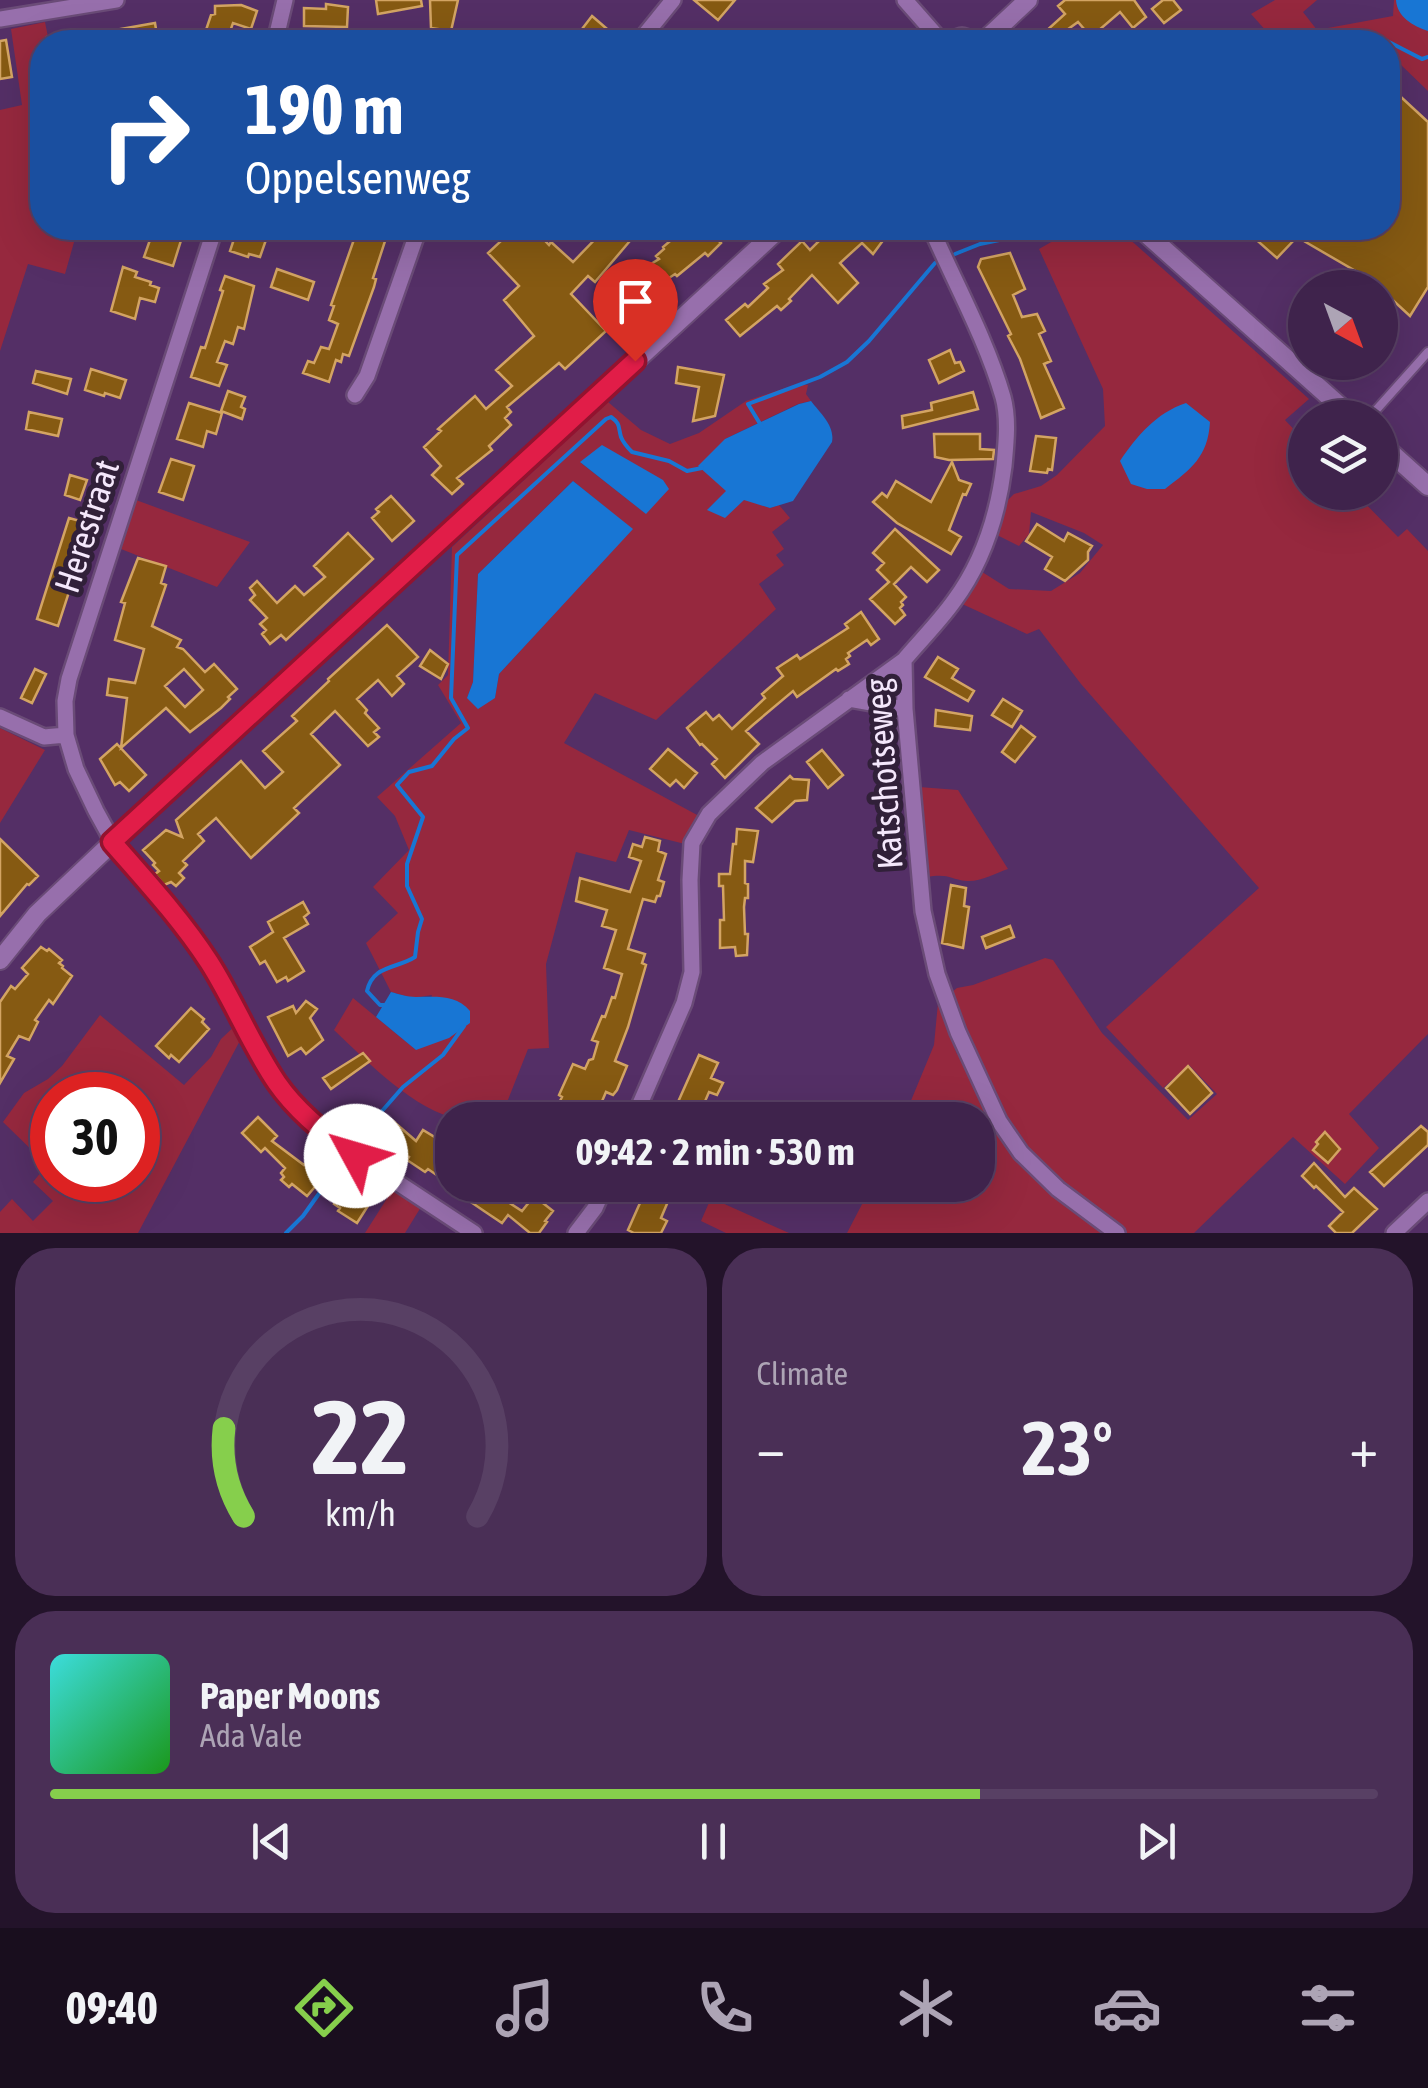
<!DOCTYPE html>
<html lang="en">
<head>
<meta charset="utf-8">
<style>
	:root { --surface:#3f234c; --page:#4a2f56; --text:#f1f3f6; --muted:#ada4b5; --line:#584064; --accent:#86cf4c }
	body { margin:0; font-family:"Asap Condensed",sans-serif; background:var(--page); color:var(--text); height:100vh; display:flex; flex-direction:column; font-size:38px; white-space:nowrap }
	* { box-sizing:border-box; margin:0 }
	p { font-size:32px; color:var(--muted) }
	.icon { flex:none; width:55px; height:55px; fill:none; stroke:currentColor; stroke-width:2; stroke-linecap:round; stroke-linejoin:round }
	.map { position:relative; height:1233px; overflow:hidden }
	.drawer { display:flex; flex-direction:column; gap:15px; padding:15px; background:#23132a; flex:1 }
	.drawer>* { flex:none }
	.hud { position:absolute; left:30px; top:30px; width:1370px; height:210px; border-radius:40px; box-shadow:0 10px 40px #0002,0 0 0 2px var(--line); background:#1a4fa0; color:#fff; overflow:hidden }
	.needle { width:65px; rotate:139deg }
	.controls { position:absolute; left:1288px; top:270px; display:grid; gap:20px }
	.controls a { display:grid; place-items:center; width:110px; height:110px; border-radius:50%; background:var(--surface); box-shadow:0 10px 40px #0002,0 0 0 2px var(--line); font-size:50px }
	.speed { position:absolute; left:30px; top:1072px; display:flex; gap:20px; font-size:50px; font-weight:700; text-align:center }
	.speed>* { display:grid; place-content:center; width:130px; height:130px; border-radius:50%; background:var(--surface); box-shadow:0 10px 40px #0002,0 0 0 2px var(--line); line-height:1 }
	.speed .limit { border:15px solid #d22; background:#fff; color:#111 }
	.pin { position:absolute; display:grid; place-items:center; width:85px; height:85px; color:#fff; margin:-102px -42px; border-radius:50% 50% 50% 0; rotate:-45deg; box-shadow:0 0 10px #0007 }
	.pin .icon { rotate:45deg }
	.me { position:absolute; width:110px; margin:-55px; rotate:309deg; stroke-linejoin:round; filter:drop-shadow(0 0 8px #0008) }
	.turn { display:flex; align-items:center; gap:35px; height:210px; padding:0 50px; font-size:45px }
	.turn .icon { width:130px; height:130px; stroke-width:2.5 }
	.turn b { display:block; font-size:70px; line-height:85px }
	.big { font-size:75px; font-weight:700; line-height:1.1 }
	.drawer .widget { flex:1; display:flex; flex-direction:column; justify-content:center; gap:15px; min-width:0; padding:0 35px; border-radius:40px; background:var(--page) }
	.drawer .dial { align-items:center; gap:0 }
	.dial svg { height:260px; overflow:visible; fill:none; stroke:var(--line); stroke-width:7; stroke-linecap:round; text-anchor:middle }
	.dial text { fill:var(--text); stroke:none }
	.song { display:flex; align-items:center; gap:30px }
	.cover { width:120px; height:120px; border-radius:15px; background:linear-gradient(135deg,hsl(180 70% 55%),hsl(120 70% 35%)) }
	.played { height:10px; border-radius:5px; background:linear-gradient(90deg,var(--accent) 70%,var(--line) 70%) }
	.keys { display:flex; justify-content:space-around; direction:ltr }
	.heat { display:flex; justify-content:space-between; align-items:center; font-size:55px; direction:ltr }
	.drawer .tiles { flex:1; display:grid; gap:15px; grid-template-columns:1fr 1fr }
	.widget:last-child { grid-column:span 2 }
	.trip { position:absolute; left:435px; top:1102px; width:560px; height:100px; border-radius:40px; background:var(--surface); box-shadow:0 10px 40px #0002,0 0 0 2px var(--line); font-weight:700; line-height:100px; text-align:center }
	.dock { display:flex; height:160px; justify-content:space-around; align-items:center; background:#190e1e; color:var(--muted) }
	.dock .icon { width:70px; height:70px }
	.dock .current { color:var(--accent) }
	.dock b { font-size:45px; color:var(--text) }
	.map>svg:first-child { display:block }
	.green { fill:#96283e; fill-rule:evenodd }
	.water { fill:#1876d4 }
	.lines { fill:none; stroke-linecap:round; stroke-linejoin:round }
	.stream { stroke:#1876d4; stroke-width:4 }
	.building { fill:#865a12; stroke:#d3a463; stroke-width:2.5; fill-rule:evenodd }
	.service-casing { stroke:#6a4b77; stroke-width:12 }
	.minor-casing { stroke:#6a4b77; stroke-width:20 }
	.tertiary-casing { stroke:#6a4b77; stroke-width:22 }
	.service { stroke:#976fac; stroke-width:8 }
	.minor { stroke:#976fac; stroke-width:15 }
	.tertiary { stroke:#976fac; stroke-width:18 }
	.route-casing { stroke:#92132f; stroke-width:25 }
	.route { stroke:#e11d48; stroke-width:18 }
	.labels { text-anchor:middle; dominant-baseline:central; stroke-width:10; stroke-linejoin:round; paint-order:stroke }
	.street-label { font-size:35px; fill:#f4e7fb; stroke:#312039 }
</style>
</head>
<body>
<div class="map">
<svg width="1428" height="1233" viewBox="0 0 1428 1233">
	<rect width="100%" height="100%" fill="#542f66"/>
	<path class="green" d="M1275,0H1317L1303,12L1317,30L1393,16L1394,0H1428V91L1399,63L1388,62V42H1276L1251,14Z
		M45,22L49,42H42V228H78L65,274L28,264L0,351V110L22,105L11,29Z
		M1064,228H1117L1309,399L1285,420L1305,441V492L1355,493L1398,537L1407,529L1428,551V1034L1349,1114L1379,1148L1345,1184L1293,1137L1194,1233H847L872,1185H978V1120H903L934,1045L938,1003L957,1054L973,1051L951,993L957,988L973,985L1045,958L1053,960L1102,1033L1188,1120L1217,1094L1189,1065L1163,1088L1106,1027L1259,888L1081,684L1039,629L1027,634L960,603L979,570L1009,589L1051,591L1080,573L1103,545L1084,533L1031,512L1029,534L1019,546L997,535L1006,502L1014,494L1041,486L1057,475L1105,426L1103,389L1039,249L1067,233Z
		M795,385H808L806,394L811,401L798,404L725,439L726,492L708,509L744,499L770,508L779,505L790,518L772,532L784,549L776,555L784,565L759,584L776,609L656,720L595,693L564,743L699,816L685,844L629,830L616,862L576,852L546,964L549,1048L528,1049L500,1120C488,1120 473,1122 461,1120C413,1110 368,1062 334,1030L353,998L416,1050L432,995L413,998L391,992L366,943L398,913L373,887L409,850L395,816L377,797L461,723L438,685L448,675L452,547L608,402L641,430L670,444L699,433L746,401ZM581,463L668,489L645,513ZM573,481L632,529L499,674L495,698H467L473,682L478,574Z
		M136,500L250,542L217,587L121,549Z
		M0,728L45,750L0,823Z
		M919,787L958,790L1008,869C996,873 980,882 967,881C948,879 950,873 926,877Z
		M100,1015L184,1085L211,1057L221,1039L238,1023L244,1033L138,1233H0V1212L12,1199L33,1221L53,1201L33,1182L47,1165L3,1122L24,1093L48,1079L62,1066ZM52,1095H138V1180H52Z
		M393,1189L421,1207L405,1233H365Z
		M711,1198L789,1233H726L701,1221Z"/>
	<path class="water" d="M1396,0H1428V31C1413,26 1397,17 1396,0Z
		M811,401C821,414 835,426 832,442L793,501L770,508L744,500L725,518L707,510L726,491L698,466L725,439L799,404Z
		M1186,403L1210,422C1208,457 1191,469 1165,489H1147L1131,484L1120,461C1137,436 1156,413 1186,403Z
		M602,445L663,480L669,489L646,514L580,462Z
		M573,481L633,529L499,674L495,698L478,709L467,698L473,682L478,574Z
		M391,992C399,994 407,997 416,997C436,997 456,994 470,1011V1023L449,1038L416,1050L376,1017Z"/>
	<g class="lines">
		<path class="stream" d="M1366,42L1387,41L1422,59L1428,57
			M955,254L980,244L1057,228
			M762,427L748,404L820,377L847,362L869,341L935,263
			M387,1005H380L367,991C373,965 396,969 415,957L418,932L422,919L407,886V864L423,817L397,785L409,772L432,766L454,739L468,728L451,698L457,555L606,419L611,417C621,424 618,427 621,437C623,442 628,448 632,452L669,461L687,471L702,468
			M355,1142L403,1087L443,1055L464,1026
			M286,1233L303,1216L343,1160"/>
	</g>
	<path class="building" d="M376,0H421L422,6L378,14Z
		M430,0H458L451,31L431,28Z
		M694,0H735L718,20Z
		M1065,0H1134L1146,17L1133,28L1120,12L1091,37L1078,22L1060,35L1067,42H1034L1065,14L1058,6Z
		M1163,0H1173L1181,10L1164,23L1152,9Z
		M326,4L348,7L347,27L304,26V8L326,9Z
		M241,5L257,11L251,29L233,23L227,40L205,33L211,15L215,14V6Z
		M592,16L614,35L608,42H581L588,34L582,29Z
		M155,23L158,42H48L47,37L80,31L81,36Z
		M6,40L12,77L0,79V41Z
		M1388,85L1428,122V287L1410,316L1371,280L1297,237L1277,258L1243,228H1388Z
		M163,228L183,234L173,266L144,257L151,237L159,239Z
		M253,228L255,233L267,237L260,257L249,254L248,257L230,251L237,230L245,232Z
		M358,228H386L384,234L387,235L373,278L376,279L374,287L349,356L343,354L341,362L336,360L329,382L303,373L308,361L314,363L321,347L329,349L338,324L329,320L334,306L331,305Z
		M515,228H533L549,245L551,242L573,262L606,228H616L621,232L627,228L635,235L595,282L588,276L571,294L606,331L565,369L559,363L507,407L511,412L505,418L511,425L489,446L492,450L457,478L463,484L452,494L432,475L441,466L424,447L441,431L438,429L475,396L486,409L512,386L496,370L534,336L504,300L519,286L488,253Z
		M666,228H699L705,233L708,230L721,243L708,256L705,253L677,276L675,274L625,307L609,281L629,269L633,275L659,259L656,256L664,249L663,247L676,236Z
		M832,228H881L887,235L873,254L862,243L840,263L858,283L838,303L812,275L789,299L791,301L781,310L777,306L740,336L726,320L745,304L748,307L768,288L764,284L783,270L778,264L802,241L810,250Z
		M1010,253L1025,289L1013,295L1022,317L1037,314L1045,331L1039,334L1051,361L1044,364L1064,408L1041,418L1020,359L1008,336L1011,334L978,267L981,259Z
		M123,267L137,272L135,277L151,282L150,285L159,288L155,302L140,298L135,319L111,311Z
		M277,269L314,282L308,300L271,287Z
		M225,276L254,286L244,329L238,327L233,344L225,341L217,362L227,365L219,386L191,377L201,347L205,348L223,291L220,290Z
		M950,350L955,363L960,362L964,371L939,383L929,360Z
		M678,367L724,375L715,416L693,421L699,387L676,383Z
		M91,369L126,380L120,398L105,393L104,396L85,390Z
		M36,371L71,379L67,394L33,383Z
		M228,391L245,397L241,407L245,409L242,419L221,411Z
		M973,392L978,409L903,428L902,416L932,410L931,403Z
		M189,403L222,413L216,434L207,431L203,447L177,439Z
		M29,412L62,419L58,436L26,429Z
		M934,434H980V449L994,450L993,459L949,460L935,457Z
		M1036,436L1056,438L1052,470L1048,469L1047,473L1030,471Z
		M171,459L194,466L183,500L159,492Z
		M952,462L959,480L971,484L966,495L963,494L949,530L961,537L951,554L897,523L873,502L882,493L887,497L896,481L931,502Z
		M70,475L87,480L80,500L65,495Z
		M391,496L414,521L392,541L372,518L379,512L376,509Z
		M69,518L91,524L58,626L37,619Z
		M1037,524L1064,541L1068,533L1092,546L1088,552V560L1065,581L1045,569L1052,557L1026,541Z
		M895,529L939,570L927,582L911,567L894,584L906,597L901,602L903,605L900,608L905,615L895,624L870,599L889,582L877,570L884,563L873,553Z
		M348,533L373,559L286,640L281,635L270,644L262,634L266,630L260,624L267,618L250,600L255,595L250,588L257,581L277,603L295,586L304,595L325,577L314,566Z
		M138,558L166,566L161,583L166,585L152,626L181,640L177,647L183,649L205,672L214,664L237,689L228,697L230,699L221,708L190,732L166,708L121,748L127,698L107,695L109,679L135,683L144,649L115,640L125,603L121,602ZM184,669L203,690L185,707L165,686Z
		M861,612L879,639L871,645L867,640L848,653L850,656L846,659L849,664L838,671L836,669L797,697L793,691L754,724L746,731L759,744L725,778L712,764L717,759L702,744L700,745L687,728L706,712L713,720L719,715L732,729L765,698L762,694L783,676L777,668L797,655L800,659L848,628L845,624Z
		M387,625L418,657L397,676L404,684L392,696L378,680L357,699L367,710L365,713L379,728L374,732L379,737L368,746L335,711L311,734L340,765L294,808L299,813L251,858L216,818L198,834L204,841L183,861L187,865L179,873L184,878L176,886L171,882L164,885L155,874L159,871L153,865L155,863L143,850L166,830L182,837L176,820L241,761L265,788L283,772L263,751L297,721L292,716L329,681L328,679Z
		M430,650L448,664L441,679L420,666Z
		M938,657L958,669L952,678L974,691L968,701L925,677Z
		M35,669L46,674L32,703L21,698Z
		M1003,699L1022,711L1012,727L992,715Z
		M936,710L972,716L970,730L935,726Z
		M1021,726L1035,737L1015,762L1002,752Z
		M117,744L146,775L129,791L120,782L115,785L100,759Z
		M668,749L697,773L684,788L676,780L670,786L650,769Z
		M822,750L843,775L828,788L807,762Z
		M790,776L793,779L809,780L807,800L795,801L772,822L756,808Z
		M737,829L758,831L753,862L745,861V883L748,884V898H745L744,907L745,934H748L747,955L736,956L735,947L720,948V920H724L723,886H719V874H730L733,844H736Z
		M645,837L660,841L658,851L666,854L658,880L664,882L660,896H657L655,902L643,899L628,949L645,954L642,963L646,965L628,1027L615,1061L627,1066L617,1090L613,1095L606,1092L594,1120H555L562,1106L558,1105L562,1097L559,1095L573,1064L585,1069L589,1060L593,1059L598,1042L592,1040L602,1016L605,1017L612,997L615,998L622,974L604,968L616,930L602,926L607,910L576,901L580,878L630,892L641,861L629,857L633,844L642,847Z
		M0,839L38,876L29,885L27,884L0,916Z
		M951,885L966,888L964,906L969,907L963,948L942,943Z
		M303,902L309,913L304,917L308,924L284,938L304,971L288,981L286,977L277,982L265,961L260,964L250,947L273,932L268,922Z
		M1010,926L1014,937L986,948L982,937Z
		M41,947L47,951L49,949L62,960L59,963L63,966L62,968L72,976L53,1004L49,1000L35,1020L38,1022L29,1040L19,1036L7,1056L14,1059L0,1083V1002L11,986L15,989L28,974L22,968Z
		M306,1001L317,1009L310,1018L323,1040L306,1054L301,1048L288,1056L268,1017L293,1006L296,1013Z
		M191,1008L204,1019L202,1022L209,1029L179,1062L171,1055L169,1058L156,1046Z
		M363,1053L370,1061L331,1089L323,1078Z
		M699,1055L718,1063L711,1078L723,1083L717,1095L709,1092L697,1120H670Z
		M1188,1066L1212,1093L1190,1114L1166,1088Z
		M258,1117L277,1136L272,1141L304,1165L310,1159L320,1168L314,1176L320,1181L307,1196L292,1184L289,1187L281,1180L284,1177L281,1173L285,1168L265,1148L261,1152L242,1133Z
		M393,1121L416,1141L423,1130L441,1141L438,1146L452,1155V1185H511L502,1198L522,1211L534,1196L553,1211L545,1221L547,1222L539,1233H530L508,1215L502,1223L484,1211L446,1185H451L428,1169L425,1172L407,1160L409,1157L389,1145L386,1147L377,1139Z
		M1421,1126L1428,1132V1145L1384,1186L1370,1172Z
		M1325,1132L1340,1149L1328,1163L1313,1150L1318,1144L1316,1142Z
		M1314,1163L1345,1197L1354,1188L1377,1209L1352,1233H1336L1329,1226L1343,1212L1316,1186L1314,1188L1302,1176Z
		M648,1185H675L661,1218L667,1221L661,1233H634L628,1230Z
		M344,1189L359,1198L362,1195L371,1201L357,1223L338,1211L340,1208L334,1204Z"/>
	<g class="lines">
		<g class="service-casing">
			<path id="service" d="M1369,418L1428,352"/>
		</g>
		<g class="minor-casing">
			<path id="minor" d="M905,0L942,42
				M0,19L116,0
				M275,42L285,0
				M639,42L673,0
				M215,228L69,679L65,701L66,735L76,769L96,811L113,842L170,909L207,960L278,1084L293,1103L342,1146L474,1233
				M931,228C955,283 986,339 1003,397C1009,419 1006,444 1004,466C998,514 983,562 954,601C939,622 920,641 904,660L905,709L923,911L937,974L958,1032L999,1121L1021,1153L1058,1189L1117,1233
				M355,395L367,376L419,228
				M849,699L905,709
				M0,717L44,737L66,735
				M633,1120L684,1003L692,972L690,880L692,843L709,814L762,763L904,660
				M576,1233L595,1208L605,1185
				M1394,1233L1428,1201"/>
		</g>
		<g class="tertiary-casing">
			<path id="tertiary" d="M947,42L962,37L978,42
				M983,42L1028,0
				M1140,228L1353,418
				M1380,443L1428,486
				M0,960L37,914L113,842L780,228"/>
		</g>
		<use href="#service" class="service"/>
		<use href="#minor" class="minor"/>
		<use href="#tertiary" class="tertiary"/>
	</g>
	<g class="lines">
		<g class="route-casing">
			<path id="route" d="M356,1156C327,1136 297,1112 277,1083C251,1045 234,1001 209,962C181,919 146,881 112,842L635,361"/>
		</g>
		<use href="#route" class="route"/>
	</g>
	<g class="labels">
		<g class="street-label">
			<text transform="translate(86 526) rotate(-72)">Herestraat</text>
			<text transform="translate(883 774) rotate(-94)">Katschotseweg</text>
		</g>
	</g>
</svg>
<div class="controls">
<a><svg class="needle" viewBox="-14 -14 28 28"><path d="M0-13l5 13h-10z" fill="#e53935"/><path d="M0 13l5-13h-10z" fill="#ada4b5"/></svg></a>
<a><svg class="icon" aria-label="layers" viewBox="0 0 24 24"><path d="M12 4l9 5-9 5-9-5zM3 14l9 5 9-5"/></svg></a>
</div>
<div class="speed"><div class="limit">30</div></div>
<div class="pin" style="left:635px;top:361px;background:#d93025"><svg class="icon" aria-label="arrive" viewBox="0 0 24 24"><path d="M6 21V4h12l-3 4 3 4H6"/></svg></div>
<svg class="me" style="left:356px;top:1156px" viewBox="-20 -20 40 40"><circle r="19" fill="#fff"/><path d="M0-13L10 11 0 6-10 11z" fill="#e11d48"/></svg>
<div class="trip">09:42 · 2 min · 530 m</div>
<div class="hud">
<div class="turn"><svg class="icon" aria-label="right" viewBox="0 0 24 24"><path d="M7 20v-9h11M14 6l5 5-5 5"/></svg><div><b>190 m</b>Oppelsenweg</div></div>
</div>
</div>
<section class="drawer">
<div class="tiles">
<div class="widget dial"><svg viewBox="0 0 100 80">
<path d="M14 69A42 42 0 1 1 86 69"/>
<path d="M14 69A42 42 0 0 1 8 42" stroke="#86cf4c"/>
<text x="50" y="56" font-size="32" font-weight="700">22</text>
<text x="50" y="72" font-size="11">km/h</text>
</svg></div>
<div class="widget"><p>Climate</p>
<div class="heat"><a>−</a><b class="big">23°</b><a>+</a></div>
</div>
<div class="widget">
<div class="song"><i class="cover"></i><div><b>Paper Moons</b><p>Ada Vale</p></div></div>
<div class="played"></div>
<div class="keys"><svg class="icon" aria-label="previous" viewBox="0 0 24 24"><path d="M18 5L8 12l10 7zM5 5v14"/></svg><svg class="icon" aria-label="pause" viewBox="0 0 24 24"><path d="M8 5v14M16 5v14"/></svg><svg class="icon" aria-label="next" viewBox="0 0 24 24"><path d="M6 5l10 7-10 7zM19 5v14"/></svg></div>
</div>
</div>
</section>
<nav class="dock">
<b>09:40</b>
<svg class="icon current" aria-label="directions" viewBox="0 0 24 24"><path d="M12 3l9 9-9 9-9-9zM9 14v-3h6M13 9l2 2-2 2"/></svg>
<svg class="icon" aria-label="music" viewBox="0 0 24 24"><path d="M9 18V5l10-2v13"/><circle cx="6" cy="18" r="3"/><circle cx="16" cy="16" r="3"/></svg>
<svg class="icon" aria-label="phone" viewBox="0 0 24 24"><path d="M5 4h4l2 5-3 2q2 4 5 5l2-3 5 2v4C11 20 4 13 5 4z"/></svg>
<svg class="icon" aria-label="climate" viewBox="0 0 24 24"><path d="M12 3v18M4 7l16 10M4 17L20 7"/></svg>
<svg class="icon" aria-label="car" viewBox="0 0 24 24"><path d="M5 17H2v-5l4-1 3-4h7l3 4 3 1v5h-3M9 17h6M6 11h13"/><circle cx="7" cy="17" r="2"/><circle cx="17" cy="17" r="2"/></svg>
<svg class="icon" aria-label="filters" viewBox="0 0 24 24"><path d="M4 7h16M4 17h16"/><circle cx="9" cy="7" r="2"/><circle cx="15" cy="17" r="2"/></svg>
</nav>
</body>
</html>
